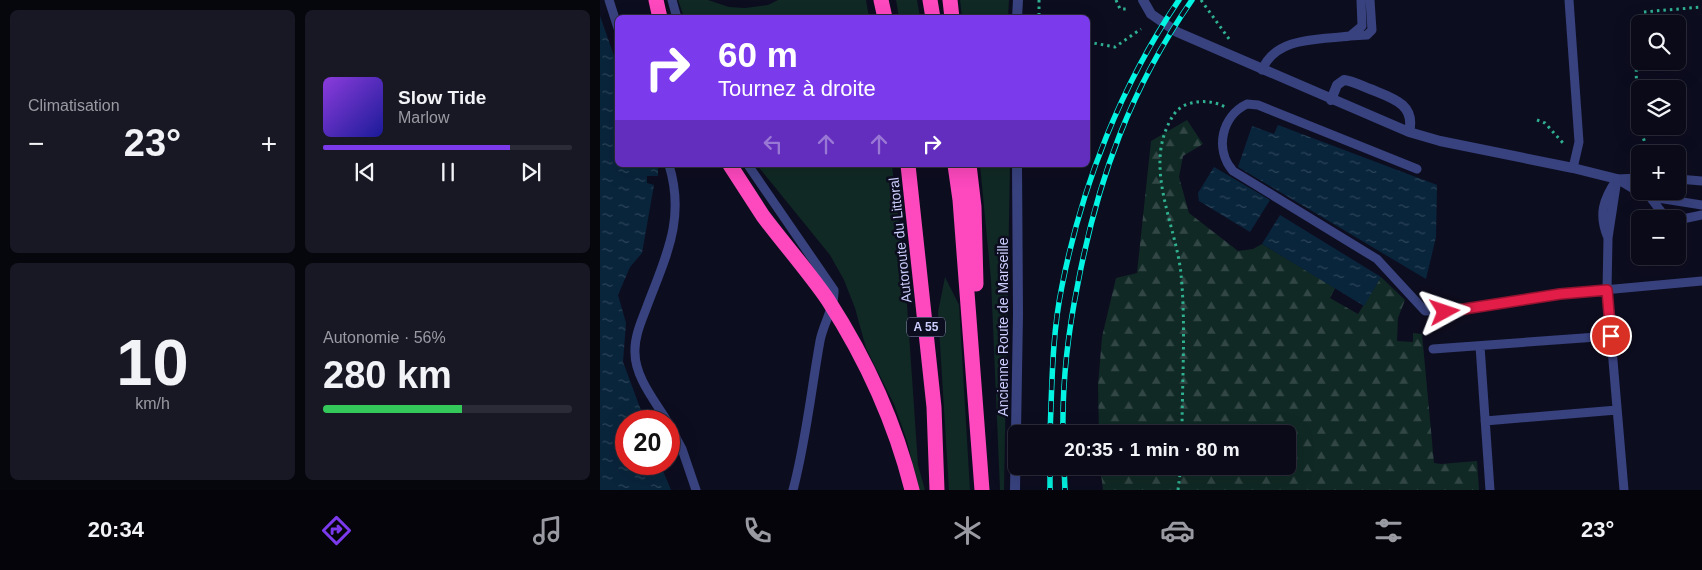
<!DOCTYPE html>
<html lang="fr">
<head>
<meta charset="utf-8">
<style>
	:root { --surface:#0a0a18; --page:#181825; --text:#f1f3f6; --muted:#999aa2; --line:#2a2b37; --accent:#7c3aed }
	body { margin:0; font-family:Arial,sans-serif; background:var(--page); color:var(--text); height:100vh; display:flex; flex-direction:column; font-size:19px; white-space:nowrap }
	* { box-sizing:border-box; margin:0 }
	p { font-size:16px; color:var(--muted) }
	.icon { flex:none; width:28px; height:28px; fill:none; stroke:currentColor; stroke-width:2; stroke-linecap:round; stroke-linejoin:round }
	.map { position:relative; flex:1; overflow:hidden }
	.panel { display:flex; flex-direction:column; gap:10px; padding:10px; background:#06060d; width:600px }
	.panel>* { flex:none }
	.guide { position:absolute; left:15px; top:15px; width:475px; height:152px; border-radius:8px; box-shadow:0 5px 20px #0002,0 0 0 1px var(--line); background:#7c3aed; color:#fff; overflow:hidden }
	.buttons { position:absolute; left:1031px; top:15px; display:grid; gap:10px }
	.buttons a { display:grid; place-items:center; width:55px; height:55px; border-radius:8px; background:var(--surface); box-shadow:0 5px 20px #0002,0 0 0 1px var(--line); font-size:25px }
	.speed { position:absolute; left:15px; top:410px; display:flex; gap:10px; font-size:25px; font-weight:700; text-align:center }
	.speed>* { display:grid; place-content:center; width:65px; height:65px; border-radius:50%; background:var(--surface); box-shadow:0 5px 20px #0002,0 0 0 1px var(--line); line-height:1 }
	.speed .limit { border:8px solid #d22; background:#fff; color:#111 }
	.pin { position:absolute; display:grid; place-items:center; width:42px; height:42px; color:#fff; margin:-21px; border:2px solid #fff; border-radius:50%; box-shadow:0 1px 5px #0007 }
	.me { position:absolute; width:55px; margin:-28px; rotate:85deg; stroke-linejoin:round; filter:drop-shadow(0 0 4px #0008) }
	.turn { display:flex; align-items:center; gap:18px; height:105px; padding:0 20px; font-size:22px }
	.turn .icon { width:65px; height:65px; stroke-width:2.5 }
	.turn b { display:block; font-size:35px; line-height:42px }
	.lanes { display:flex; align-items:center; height:48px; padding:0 20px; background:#0003; justify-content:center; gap:25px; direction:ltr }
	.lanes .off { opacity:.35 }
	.big { font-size:38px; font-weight:800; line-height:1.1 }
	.panel .card { flex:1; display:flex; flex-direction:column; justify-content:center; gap:8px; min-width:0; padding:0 18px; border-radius:8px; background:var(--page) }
	.panel .dial { align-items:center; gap:0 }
	.dial b { font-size:65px; line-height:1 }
	.song { display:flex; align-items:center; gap:15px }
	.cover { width:60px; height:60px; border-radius:8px; background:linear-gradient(135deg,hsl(270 70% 55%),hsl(240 70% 35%)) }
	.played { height:5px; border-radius:2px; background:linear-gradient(90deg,var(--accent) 75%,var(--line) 75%) }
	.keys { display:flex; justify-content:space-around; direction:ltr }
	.heat { display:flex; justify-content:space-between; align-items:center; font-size:28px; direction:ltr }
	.charge { height:8px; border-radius:4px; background:linear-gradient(90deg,#34c759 56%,var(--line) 0) }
	.panel .tiles { flex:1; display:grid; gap:10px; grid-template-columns:repeat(2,1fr) }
	.trip { position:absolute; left:408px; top:425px; width:288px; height:50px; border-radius:8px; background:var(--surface); box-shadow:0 5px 20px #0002,0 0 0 1px var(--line); font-weight:800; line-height:50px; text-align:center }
	.tab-bar { display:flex; height:80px; justify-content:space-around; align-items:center; background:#04040a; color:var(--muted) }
	.tab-bar .icon { width:35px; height:35px }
	.tab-bar .active { color:var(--accent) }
	.tab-bar b { font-size:22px; color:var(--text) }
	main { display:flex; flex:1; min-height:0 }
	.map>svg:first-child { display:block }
	.grass { fill:#102924 }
	.forest { fill:url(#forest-firs) }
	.water { fill:url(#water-ripples) }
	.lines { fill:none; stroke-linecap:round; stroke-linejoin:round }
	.path { stroke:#2fb091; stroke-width:3; stroke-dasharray:2.5 4; stroke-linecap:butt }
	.service { stroke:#38427e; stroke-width:9 }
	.minor { stroke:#38427e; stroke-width:10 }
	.tertiary { stroke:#38427e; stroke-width:10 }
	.motorway { stroke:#fd48be; stroke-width:15 }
	.rail-casing { stroke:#03f4e2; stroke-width:5.5 }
	.rail { stroke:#0d0d20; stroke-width:4; stroke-dasharray:11; stroke-linecap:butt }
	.route-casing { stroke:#92132f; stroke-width:12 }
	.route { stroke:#e11d48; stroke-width:9 }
	.labels { text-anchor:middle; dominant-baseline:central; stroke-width:5; stroke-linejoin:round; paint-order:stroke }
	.shield { fill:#0d0d20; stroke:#9395bb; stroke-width:1 }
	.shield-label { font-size:12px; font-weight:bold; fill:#cccffe }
	.street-label { font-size:14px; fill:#cccffe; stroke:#0d0d20 }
</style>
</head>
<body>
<main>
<section class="panel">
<div class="tiles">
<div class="card"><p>Climatisation</p>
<div class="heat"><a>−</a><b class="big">23°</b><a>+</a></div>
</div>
<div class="card">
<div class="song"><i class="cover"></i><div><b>Slow Tide</b><p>Marlow</p></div></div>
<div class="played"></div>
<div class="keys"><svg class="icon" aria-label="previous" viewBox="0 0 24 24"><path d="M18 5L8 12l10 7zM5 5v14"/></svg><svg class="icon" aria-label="pause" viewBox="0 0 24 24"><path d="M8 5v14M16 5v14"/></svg><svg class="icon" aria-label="next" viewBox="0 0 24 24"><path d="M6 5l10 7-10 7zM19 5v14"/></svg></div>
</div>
<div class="card dial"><b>10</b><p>km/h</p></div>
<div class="card"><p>Autonomie · 56%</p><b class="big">280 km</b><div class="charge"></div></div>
</div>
</section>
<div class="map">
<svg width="1102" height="490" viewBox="0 0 1102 490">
	<defs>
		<pattern id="forest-firs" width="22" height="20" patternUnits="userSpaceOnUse" patternTransform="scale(1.25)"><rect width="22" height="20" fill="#102924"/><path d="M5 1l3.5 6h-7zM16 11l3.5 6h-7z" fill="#324745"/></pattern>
		<pattern id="water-ripples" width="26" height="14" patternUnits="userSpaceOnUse" patternTransform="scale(1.25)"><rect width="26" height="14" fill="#09253c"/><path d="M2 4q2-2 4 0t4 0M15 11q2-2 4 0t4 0" fill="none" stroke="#2c4459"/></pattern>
	</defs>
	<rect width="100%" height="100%" fill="#0d0d20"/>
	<path class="grass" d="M78,0H108L129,7L145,8L168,5L178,0H266L269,17H84Z
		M296,0H317L320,17H299Z
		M360,0H409L408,17H362Z
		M157,165H292L305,275L318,465L325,490H319L307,441L294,404L266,348L255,308L244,280L230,255Z
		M380,165H410L404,490H400L391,280Z
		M345,277L359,305L370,490H349L338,312Z"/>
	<path class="forest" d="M587,120L603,144L583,156L579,177L589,213L638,251L653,249L662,244L735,288L730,298L758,314L781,277L805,300L798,318L797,341L813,342V333L822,334L834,463L841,464L877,461L879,490H503L500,466H686V434H499L498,386L502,337L516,278L537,273L551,141Z"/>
	<path class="water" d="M0,16L17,64L18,165H58V176H47V183L54,185L42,253L30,267L18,295L26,323L23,362L45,421H26V464H60L71,490H0Z
		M678,125L837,185L836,237L826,279L638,167L652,126L674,134Z
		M614,167L670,200L650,232L599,201L598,193Z
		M680,215L781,277L764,306L662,244Z"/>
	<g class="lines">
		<path class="path" d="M439,0V18
			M516,0L520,9H528
			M601,0L629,39
			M1042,24L1043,12L1102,7
			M1040,37L1036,73L1040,122
			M488,42L515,47L541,29
			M937,120L945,123L963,143
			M1040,126L1048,154
			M582,434C582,382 586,325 581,274C576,225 544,169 570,121C574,113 579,107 588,104C601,100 614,101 625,107
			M578,490L581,466"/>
		<path class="service" d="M9,0L18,28
			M72,0L77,18
			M761,0L762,26L750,36L767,35L772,30L770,0
			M969,0L979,142L973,168
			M662,70C676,36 719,40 750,36
			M148,165L234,290C235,307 223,324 220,341C211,391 206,441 193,490
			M817,169L658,105L647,104C622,116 614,149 633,171L777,259L825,311H859L960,294L1102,281
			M1017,179L1008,238C998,215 1003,199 1017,179Z
			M1017,179L1045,196L1102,205
			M1017,179L1040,178
			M1078,179L1102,181
			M1050,197L1063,214L1071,219
			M1078,220L1102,215
			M1008,238L1007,290L1024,490
			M880,346L890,490
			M833,349L1011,336
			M67,421C55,401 35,377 35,353C34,338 41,322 46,309C65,258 86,220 69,165
			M885,421L1017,410
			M69,425L82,449L96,490"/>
		<path class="minor" d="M543,0L551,14L577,32L809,132L840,141L973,168L1017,179
			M731,100L737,85L744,80C753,81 762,86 770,89C792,98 816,104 809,132"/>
		<path class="tertiary" d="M417,18L418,0
			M415,490L418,314L417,165"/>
		<path class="motorway" d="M56,0L60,18
			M281,0L285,18
			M330,0L333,18
			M350,0L352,18
			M130,165C141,182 152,199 163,216C184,244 208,271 228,300C266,359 295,422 312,490
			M308,165L334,407L337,490
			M355,165L360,200L382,490
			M369,165L374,207L376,284"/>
		<g class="rail-casing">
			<path id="rail" d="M450,434C452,385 452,334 462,286C482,185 521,85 579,0
				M463,434C462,383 468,332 478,283C498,178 531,88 592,0
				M450,466V490
				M464,466L465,490"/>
		</g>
		<use href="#rail" class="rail"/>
	</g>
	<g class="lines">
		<g class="route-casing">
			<path id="route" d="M845,312L960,294L1007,290L1011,336"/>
		</g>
		<use href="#route" class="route"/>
	</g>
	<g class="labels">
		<rect class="shield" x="307" y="317.5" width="38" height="19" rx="4"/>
		<g class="shield-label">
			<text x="326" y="327">A 55</text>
		</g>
		<g class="street-label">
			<text transform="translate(300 240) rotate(-96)">Autoroute du Littoral</text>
			<text transform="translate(403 327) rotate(-90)">Ancienne Route de Marseille</text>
		</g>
	</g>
</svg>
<div class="buttons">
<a><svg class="icon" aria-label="search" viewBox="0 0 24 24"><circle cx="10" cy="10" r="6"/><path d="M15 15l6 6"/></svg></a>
<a><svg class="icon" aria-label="layers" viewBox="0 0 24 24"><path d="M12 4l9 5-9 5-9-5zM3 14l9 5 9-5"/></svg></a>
<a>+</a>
<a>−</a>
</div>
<div class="speed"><div class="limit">20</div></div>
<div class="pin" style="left:1011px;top:336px;background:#d93025"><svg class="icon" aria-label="arrive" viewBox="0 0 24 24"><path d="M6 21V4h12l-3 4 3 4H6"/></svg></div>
<svg class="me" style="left:845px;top:312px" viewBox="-20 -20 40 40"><path d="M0-17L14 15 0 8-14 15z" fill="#e11d48" stroke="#fff" stroke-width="4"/></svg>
<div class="trip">20:35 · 1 min · 80 m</div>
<div class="guide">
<div class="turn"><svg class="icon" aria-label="right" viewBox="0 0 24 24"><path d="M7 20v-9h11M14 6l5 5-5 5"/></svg><div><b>60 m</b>Tournez à droite</div></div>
<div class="lanes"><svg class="icon off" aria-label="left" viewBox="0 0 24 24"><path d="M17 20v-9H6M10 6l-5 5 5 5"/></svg><svg class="icon off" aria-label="ahead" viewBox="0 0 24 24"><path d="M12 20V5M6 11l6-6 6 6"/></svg><svg class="icon off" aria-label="ahead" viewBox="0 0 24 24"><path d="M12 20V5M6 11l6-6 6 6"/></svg><svg class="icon" aria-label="right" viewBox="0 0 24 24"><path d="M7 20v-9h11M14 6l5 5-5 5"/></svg></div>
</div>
</div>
</main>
<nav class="tab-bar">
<b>20:34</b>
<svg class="icon active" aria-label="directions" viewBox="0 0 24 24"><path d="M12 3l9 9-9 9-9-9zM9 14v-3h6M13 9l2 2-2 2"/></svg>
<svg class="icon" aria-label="music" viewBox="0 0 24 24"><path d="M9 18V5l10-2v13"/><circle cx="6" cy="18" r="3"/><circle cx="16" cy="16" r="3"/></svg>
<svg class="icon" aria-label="phone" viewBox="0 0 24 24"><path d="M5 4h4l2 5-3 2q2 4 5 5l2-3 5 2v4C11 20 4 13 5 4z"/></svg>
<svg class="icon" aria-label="climate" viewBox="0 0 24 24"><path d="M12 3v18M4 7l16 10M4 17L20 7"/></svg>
<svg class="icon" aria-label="car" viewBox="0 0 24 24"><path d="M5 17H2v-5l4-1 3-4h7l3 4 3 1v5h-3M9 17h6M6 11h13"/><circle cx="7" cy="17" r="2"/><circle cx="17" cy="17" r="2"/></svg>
<svg class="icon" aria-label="filters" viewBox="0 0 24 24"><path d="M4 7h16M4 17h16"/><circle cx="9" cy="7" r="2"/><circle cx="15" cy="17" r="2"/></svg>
<b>23°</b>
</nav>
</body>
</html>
